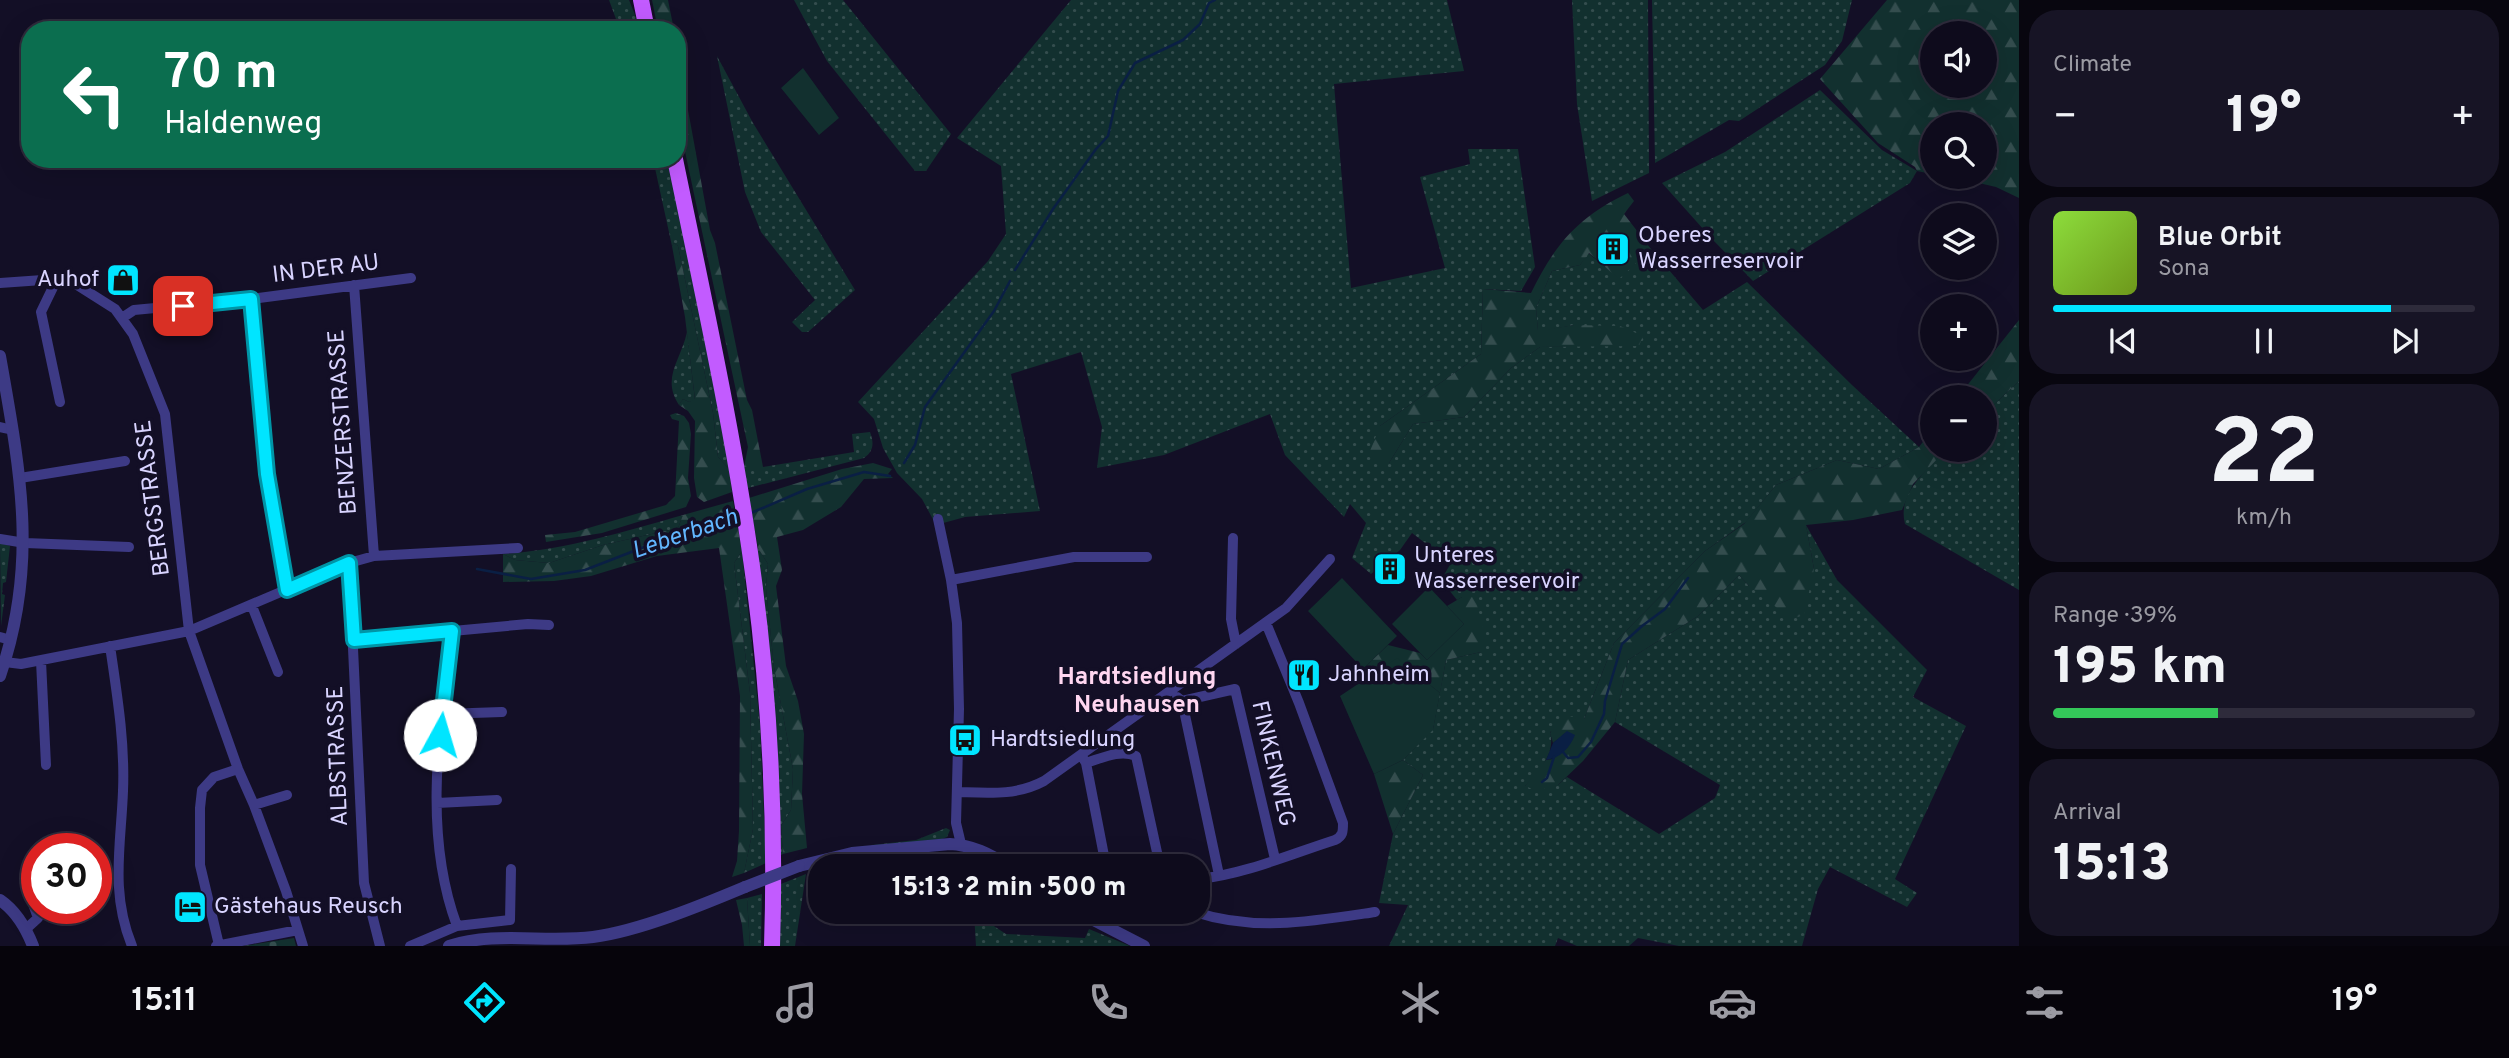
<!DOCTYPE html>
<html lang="en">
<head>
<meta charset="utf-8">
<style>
	:root { --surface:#0e0b1c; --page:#171425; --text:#f1f3f6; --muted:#9b9ba3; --line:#2e2b3b; --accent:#00e5ff }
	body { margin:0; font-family:Overpass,sans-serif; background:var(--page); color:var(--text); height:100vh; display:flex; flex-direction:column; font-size:26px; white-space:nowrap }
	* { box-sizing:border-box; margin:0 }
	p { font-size:23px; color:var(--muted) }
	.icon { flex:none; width:38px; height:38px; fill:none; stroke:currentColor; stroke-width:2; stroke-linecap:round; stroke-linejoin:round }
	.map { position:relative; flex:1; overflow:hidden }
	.sheet { display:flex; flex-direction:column; gap:10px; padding:10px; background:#08060f; width:490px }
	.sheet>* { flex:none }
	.top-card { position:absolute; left:21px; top:21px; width:665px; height:147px; border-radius:28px; box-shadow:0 7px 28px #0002,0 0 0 2px var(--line); background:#0b6e4f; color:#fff; overflow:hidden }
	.controls { position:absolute; left:1920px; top:21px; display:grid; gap:14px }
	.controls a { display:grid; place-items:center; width:77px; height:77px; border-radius:50%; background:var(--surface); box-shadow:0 7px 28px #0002,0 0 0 2px var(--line); font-size:35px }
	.speed { position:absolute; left:21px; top:833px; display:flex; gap:14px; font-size:35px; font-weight:700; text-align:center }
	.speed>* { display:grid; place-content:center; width:91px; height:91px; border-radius:50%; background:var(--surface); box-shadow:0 7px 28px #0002,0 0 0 2px var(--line); line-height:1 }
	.speed .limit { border:10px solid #d22; background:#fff; color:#111 }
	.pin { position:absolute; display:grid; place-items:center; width:60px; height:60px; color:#fff; margin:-30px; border-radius:14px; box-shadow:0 4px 10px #0006 }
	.me { position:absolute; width:77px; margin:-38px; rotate:6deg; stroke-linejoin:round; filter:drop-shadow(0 0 5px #0008) }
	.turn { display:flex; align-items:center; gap:24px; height:147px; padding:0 28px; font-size:32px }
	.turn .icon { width:91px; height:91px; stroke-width:2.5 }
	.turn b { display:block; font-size:49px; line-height:60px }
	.big { font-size:52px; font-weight:800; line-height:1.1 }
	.sheet .tile { flex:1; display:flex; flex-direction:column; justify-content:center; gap:10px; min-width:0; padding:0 24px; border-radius:28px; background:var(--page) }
	.sheet .dial { align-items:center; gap:0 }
	.dial b { font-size:91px; line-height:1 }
	.song { display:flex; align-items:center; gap:21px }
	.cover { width:84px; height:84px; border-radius:10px; background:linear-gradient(135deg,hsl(90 70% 55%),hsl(80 70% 35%)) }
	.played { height:7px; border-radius:4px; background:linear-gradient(90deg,var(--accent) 80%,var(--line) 80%) }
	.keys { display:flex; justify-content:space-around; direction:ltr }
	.heat { display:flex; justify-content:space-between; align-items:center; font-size:38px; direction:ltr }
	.charge { height:10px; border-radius:5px; background:linear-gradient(90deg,#34c759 39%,var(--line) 0) }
	.trip { position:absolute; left:808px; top:854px; width:402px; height:70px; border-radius:28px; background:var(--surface); box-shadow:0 7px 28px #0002,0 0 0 2px var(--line); font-weight:800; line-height:70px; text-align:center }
	.tabs { display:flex; height:112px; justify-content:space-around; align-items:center; background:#06040b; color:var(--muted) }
	.tabs .icon { width:49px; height:49px }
	.tabs .selected { color:var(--accent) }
	.tabs b { font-size:32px; color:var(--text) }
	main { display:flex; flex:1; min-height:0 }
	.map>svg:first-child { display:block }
	.green { fill:url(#green-dots) }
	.forest { fill:url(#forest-firs); fill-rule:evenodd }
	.cemetery { fill:url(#cemetery-stones) }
	.pitch { fill:#12302f }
	.water { fill:#0a1f44 }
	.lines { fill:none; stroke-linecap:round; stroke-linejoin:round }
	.stream { stroke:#0a1f44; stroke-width:2.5 }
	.minor { stroke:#3d3a85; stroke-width:10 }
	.tertiary { stroke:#3d3a85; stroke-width:12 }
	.primary { stroke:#c25bff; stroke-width:16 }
	.tertiary-bridge { stroke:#3d3a85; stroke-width:12 }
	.route-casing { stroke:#0095a6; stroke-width:18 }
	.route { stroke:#00e5ff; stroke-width:12 }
	.labels { text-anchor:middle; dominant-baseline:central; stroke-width:7; stroke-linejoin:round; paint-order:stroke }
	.poi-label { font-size:23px; fill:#d9d4ff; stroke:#130f26; text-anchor:start }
	.street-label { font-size:23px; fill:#d9d4ff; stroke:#130f26 }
	.water-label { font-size:24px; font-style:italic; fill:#62b6ff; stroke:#130f26 }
	.neighbourhood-label { font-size:24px; font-weight:bold; fill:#ffd6f0; stroke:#130f26 }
</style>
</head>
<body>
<main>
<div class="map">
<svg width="2019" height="946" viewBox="0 0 2019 946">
	<defs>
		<pattern id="green-dots" width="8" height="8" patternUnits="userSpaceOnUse" patternTransform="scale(1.75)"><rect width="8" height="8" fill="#12302f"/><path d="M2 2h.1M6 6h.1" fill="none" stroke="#344d4e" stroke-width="1.8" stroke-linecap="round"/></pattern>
		<pattern id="forest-firs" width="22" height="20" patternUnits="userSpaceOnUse" patternTransform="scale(1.75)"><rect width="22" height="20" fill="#12302f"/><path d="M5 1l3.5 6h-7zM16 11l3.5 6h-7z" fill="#344d4e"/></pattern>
		<pattern id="cemetery-stones" width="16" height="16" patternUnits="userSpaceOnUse" patternTransform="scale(1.75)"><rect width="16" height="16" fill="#12302f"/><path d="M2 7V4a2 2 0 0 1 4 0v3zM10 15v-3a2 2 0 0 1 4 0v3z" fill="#344d4e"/></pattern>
	</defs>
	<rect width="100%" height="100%" fill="#130f26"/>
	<path class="green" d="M609,0H629L641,30H620Z
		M794,0H843L951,134L926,171H915L827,61Z
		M1071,0H1447L1464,71L1334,84L1351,288L1445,268L1420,177L1470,164L1468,149H1518L1535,267L1521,291L1483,289L1481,354L1380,426L1389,463L1413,424L1464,417L1511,368L1540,347L1572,346L1574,325L1538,332L1536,308L1552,271L1580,265L1588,253L1619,278L1651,249L1703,310L1747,282L1852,385L1919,447L1879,469L1837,460L1776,485L1746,522L1705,551L1614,643L1584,719L1550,732C1556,754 1539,771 1525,786L1558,785L1567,777L1659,834L1715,798L1720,785L1615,722L1628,660L1698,616L1739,575L1749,586L1814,569L1806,525L1837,580L1927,670L1913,697L1966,726L1895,879L1917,893L1907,907L1830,867L1818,889L1802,946H1679L1638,938L1629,946H1577L1558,938L1555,946H1389L1408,905L1379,903L1393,834L1423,775L1403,760L1433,729L1446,660L1481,652L1462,597L1457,600L1441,580L1451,563L1412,533L1400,550L1371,574L1352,558L1366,523L1350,504L1344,517L1285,455L1270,414L1164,455L1097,468L1102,427L1081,352L1011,374L1040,511L965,517L936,525L922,499L897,473L883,448L874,419L858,402L988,261L1006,234L1001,166L957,138Z
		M1572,0H1648L1649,173L1592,201L1577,104Z
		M1652,0H1852L1842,41L1825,65L1739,121L1729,120L1655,163Z
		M717,56L753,123L855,290L808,332H802L792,322L815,300L761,232L745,192Z
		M1820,90L1882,150L1917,171L1910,183L1753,281L1713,240L1662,183L1725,152Z
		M653,159H668L708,352L729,469L718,457L713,413L678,246L674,243L672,246Z
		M687,332L695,400L689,402L683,399L679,405C661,378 681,360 687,332Z
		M2019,381V590L1905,524C1897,493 1926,471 1946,450H1984L1985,413Z
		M870,432C874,443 874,451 864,458L748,488L744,467H763L854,452L852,434Z
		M683,515L678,528L603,545L549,563L515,560L503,554C564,550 624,532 683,515Z
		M0,543L10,546L6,582L3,583L2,594L5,595L1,626Z
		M758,548L768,564L766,588L774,667L793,769L791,810L781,826L783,854L777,857L755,549Z
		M742,551L760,724L766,863L744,873L753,829L750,693L734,563Z
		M946,828L950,830L947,837L942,839L869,847L872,845L916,840Z
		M806,874L795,946H778L781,884Z
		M762,894L761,946H750L747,898Z
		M974,913L1006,934L1085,938L1089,929L1130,946H976Z"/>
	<path class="forest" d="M652,0H668L674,30H658Z
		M1887,0H2019V198L1996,187L1953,177H1984V124H1932V174L1917,171L1915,167L1878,143L1820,79ZM1932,33H1984V86H1932Z
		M677,50L710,230L715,243L747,400L752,410L763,467H744L748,447L677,114Z
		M1628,193L1634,201L1624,214L1651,249L1619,279L1589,253L1580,265L1552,271L1536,308L1538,331L1574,325L1620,326L1643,336L1639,346L1540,347L1511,368L1464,417L1413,424L1389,463L1368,456L1380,426L1481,354L1483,289L1531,293C1555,244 1578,217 1628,193Z
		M674,243L678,246L713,413L718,457L729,469L732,492L704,502L697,497L694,478L695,421L688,411L679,405L683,399L689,402L695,399L685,317L672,246Z
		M2019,320V381L1985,413L1984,397H1958Z
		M676,413L684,416L689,423L691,434L688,478L691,496L686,507L602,533L546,542L545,535L575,532L666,505L675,496L679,421L672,419L670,415Z
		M1932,430V450H1946L1913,484L1902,510L1853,520L1806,525L1814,569L1804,615L1791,619L1749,586L1739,575L1698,616L1628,660L1615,722L1583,761L1558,785L1537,791L1525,786L1546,760L1553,759L1567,732L1553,743L1550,733L1563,715L1584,719L1614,643L1705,551L1744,524L1776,485L1837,460L1879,469L1919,447Z
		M873,463L892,469L888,474L893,478L864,479L841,507L803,530L777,537L782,570L776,586L786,666L798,701L804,734L802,794L807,848L783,854L781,826L791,810L793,769L774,667L766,588L768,564L758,548L749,498L842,469Z
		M733,501L742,551L734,563L750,693L753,829L744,873L732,877L737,861L739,831L740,696L719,548L657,556L591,576L554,581L503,582V554L515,560L549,563L603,545L678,528L683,515Z
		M1462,597H1475L1485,635L1481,652L1446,660L1440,693L1397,659L1368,678L1363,669L1388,645L1420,653L1427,660L1464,624L1447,606Z
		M1403,760L1423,775L1393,834L1374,774Z
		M747,898L750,946H744L742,925L736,900Z"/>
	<path class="cemetery" d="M294,938L296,946H243Z"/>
	<path class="pitch" d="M803,68L839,118L819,135L781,88Z
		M1342,578L1397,636L1363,669L1308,611Z
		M1429,587L1464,624L1427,660L1392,624Z
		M1397,658L1440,693L1433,730L1403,760L1374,774L1340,696Z"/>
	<path class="water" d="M1567,731L1575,735C1570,747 1561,758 1546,760L1553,743Z"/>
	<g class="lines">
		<path class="stream" d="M1015,270L1053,209L1096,149L1108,136L1118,91L1135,63L1183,40L1200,24L1209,3L1215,0
			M904,463L915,445L925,407L994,311L1010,281
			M751,513L807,489L864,472L890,476
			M477,569L531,579L585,570L657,542L738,518
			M1563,752L1568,758L1578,757L1591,742L1604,714L1605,701L1622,644L1642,626L1665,609L1688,578
			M1542,782L1547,778L1554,757"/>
		<path class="minor" d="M57,279L41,312L60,402
			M0,283L57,279L74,283L115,309L133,334L165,414L189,631L238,769L254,805L286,891L303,946
			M354,285L374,556
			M251,299L267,468L287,590
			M122,318L134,310L251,299L411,278
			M0,427L13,430
			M20,478L125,461
			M938,519L951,580L957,623L959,709L956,823L961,844
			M1233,538L1231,619L1236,644
			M0,539L25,543L129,547
			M349,563L364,883L380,946
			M951,580L1074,557H1147
			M252,606L278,672
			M452,631C440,727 422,832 457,926
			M0,637L11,640
			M354,640L528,624L549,625
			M110,646C117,694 125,742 123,791C121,846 110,892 132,946
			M41,661L46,765
			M5,662L21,664L189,631L349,563L374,556L518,548
			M1177,697L1182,701L1219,875
			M1182,701L1235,689L1275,859
			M443,714L502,712
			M1083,758L1086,763L1106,866
			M1086,763C1102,758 1120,749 1136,756L1160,866
			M957,792C988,793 1016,796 1044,781L1286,608L1330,559
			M437,803L497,800
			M254,805L287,795
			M1199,879C1245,874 1291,854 1335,840C1343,836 1343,832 1343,823L1299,703L1266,623
			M1195,912C1255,932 1315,921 1375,912
			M26,929L38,918L32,901L29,867
			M219,945L200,865V808L202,790L214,777L238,769
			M216,946L298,930
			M410,946L457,926L510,920L511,869"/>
		<path class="tertiary" d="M0,356C20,470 39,563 0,676
			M799,866L852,853L950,844C972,845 990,854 1008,866
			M0,900C16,911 26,928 33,946
			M1078,912L1144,946
			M449,946C495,931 545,943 593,937C639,931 702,905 745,887"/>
		<path class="primary" d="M641,0L647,30
			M675,159C704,300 735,439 754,581C770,702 776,824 772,946"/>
		<path class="tertiary-bridge" d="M745,887L799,866"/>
	</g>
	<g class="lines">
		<g class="route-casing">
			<path id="route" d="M183,306L251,299L267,474L287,590L349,563L354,640L452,631L440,735"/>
		</g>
		<use href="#route" class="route"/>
	</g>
	<defs>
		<g id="building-square" transform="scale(1.75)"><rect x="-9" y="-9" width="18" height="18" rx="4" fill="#00e5ff" stroke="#130f26"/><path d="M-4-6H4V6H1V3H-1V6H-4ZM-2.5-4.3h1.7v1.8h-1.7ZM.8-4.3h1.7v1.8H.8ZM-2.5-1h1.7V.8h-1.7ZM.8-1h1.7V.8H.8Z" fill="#111"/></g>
		<g id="shop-square" transform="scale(1.75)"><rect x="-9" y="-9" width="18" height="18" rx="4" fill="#00e5ff" stroke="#130f26"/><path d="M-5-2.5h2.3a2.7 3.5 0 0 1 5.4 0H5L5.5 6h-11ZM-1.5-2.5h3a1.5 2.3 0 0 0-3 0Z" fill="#111"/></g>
		<g id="restaurant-square" transform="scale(1.75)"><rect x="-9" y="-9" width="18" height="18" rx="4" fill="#00e5ff" stroke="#130f26"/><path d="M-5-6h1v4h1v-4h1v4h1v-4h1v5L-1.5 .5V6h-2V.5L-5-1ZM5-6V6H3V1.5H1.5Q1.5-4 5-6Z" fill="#111"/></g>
		<g id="bus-square" transform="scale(1.75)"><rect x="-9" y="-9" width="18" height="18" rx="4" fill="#00e5ff" stroke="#130f26"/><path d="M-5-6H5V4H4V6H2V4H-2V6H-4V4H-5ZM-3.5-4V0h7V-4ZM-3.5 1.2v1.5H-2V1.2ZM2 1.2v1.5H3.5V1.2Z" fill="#111"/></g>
		<g id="hotel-square" transform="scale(1.75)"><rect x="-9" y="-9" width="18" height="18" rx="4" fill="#00e5ff" stroke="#130f26"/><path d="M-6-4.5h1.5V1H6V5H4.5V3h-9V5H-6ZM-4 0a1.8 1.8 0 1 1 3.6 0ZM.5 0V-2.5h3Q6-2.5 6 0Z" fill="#111"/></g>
	</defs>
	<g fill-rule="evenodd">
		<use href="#building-square" x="1613" y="249"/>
		<use href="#shop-square" x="123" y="280"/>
		<use href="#building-square" x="1390" y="569"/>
		<use href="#restaurant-square" x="1304" y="675"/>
		<use href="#bus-square" x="965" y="740"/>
		<use href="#hotel-square" x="190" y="907"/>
	</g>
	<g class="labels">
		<g class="poi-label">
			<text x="1638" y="236">Oberes<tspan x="1638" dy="26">Wasserreservoir</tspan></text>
			<text x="99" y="280" text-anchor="end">Auhof</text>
			<text x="1414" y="556">Unteres<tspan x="1414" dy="26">Wasserreservoir</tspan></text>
			<text x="1328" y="675">Jahnheim</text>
			<text x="990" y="740">Hardtsiedlung</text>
			<text x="214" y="907">Gästehaus Reusch</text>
		</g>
		<g class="street-label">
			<text transform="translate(326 270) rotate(-7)">IN DER AU</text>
			<text transform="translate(344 422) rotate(-94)">BENZERSTRASSE</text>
			<text transform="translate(154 498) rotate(-97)">BERGSTRASSE</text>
			<text transform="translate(339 756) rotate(-92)">ALBSTRASSE</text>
			<text transform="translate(1272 764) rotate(77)">FINKENWEG</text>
		</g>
		<g class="water-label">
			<text transform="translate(685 535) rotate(-19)">Leberbach</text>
		</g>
		<g class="neighbourhood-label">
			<text x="1137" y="678">Hardtsiedlung<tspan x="1137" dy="28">Neuhausen</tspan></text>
		</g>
	</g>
</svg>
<div class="controls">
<a><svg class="icon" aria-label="sound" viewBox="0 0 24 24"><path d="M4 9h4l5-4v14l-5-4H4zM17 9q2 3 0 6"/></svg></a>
<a><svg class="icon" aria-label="search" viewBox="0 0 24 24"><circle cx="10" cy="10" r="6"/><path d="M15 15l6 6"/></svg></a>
<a><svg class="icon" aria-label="layers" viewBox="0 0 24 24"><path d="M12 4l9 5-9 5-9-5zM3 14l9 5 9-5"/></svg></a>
<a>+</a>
<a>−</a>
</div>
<div class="speed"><div class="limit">30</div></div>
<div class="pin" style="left:183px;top:306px;background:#d93025"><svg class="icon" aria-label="arrive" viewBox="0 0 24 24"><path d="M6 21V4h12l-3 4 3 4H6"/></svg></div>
<svg class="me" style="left:440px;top:735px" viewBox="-20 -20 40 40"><circle r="19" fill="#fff"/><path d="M0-13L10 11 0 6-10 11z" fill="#00e5ff"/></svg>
<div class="trip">15:13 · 2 min · 500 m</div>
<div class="top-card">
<div class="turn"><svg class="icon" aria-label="left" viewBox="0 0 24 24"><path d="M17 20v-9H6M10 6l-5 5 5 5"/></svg><div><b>70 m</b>Haldenweg</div></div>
</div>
</div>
<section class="sheet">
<div class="tile"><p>Climate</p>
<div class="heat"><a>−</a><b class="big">19°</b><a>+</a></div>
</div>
<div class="tile">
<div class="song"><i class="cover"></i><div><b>Blue Orbit</b><p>Sona</p></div></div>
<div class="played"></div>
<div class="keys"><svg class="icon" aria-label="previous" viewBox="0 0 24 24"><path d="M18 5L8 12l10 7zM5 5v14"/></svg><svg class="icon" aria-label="pause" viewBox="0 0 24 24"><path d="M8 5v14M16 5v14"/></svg><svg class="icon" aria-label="next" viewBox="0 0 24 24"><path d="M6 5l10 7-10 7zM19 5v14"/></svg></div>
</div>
<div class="tile dial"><b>22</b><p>km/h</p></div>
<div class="tile"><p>Range · 39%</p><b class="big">195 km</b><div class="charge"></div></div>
<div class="tile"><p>Arrival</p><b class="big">15:13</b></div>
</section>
</main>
<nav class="tabs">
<b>15:11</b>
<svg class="icon selected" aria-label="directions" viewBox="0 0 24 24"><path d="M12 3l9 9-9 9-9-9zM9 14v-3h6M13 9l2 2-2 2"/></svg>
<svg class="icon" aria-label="music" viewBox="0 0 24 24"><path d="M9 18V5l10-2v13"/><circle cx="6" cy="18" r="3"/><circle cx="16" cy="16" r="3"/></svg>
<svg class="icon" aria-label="phone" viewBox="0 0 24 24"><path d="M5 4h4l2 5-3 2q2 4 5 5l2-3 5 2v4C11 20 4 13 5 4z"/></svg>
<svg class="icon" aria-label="climate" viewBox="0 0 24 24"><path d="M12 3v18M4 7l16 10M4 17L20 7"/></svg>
<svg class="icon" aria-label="car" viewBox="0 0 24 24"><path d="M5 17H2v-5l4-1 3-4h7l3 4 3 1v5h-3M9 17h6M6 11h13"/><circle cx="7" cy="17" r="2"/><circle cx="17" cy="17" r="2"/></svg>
<svg class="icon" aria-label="filters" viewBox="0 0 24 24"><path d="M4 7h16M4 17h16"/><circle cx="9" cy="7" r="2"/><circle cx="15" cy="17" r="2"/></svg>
<b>19°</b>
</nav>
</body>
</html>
